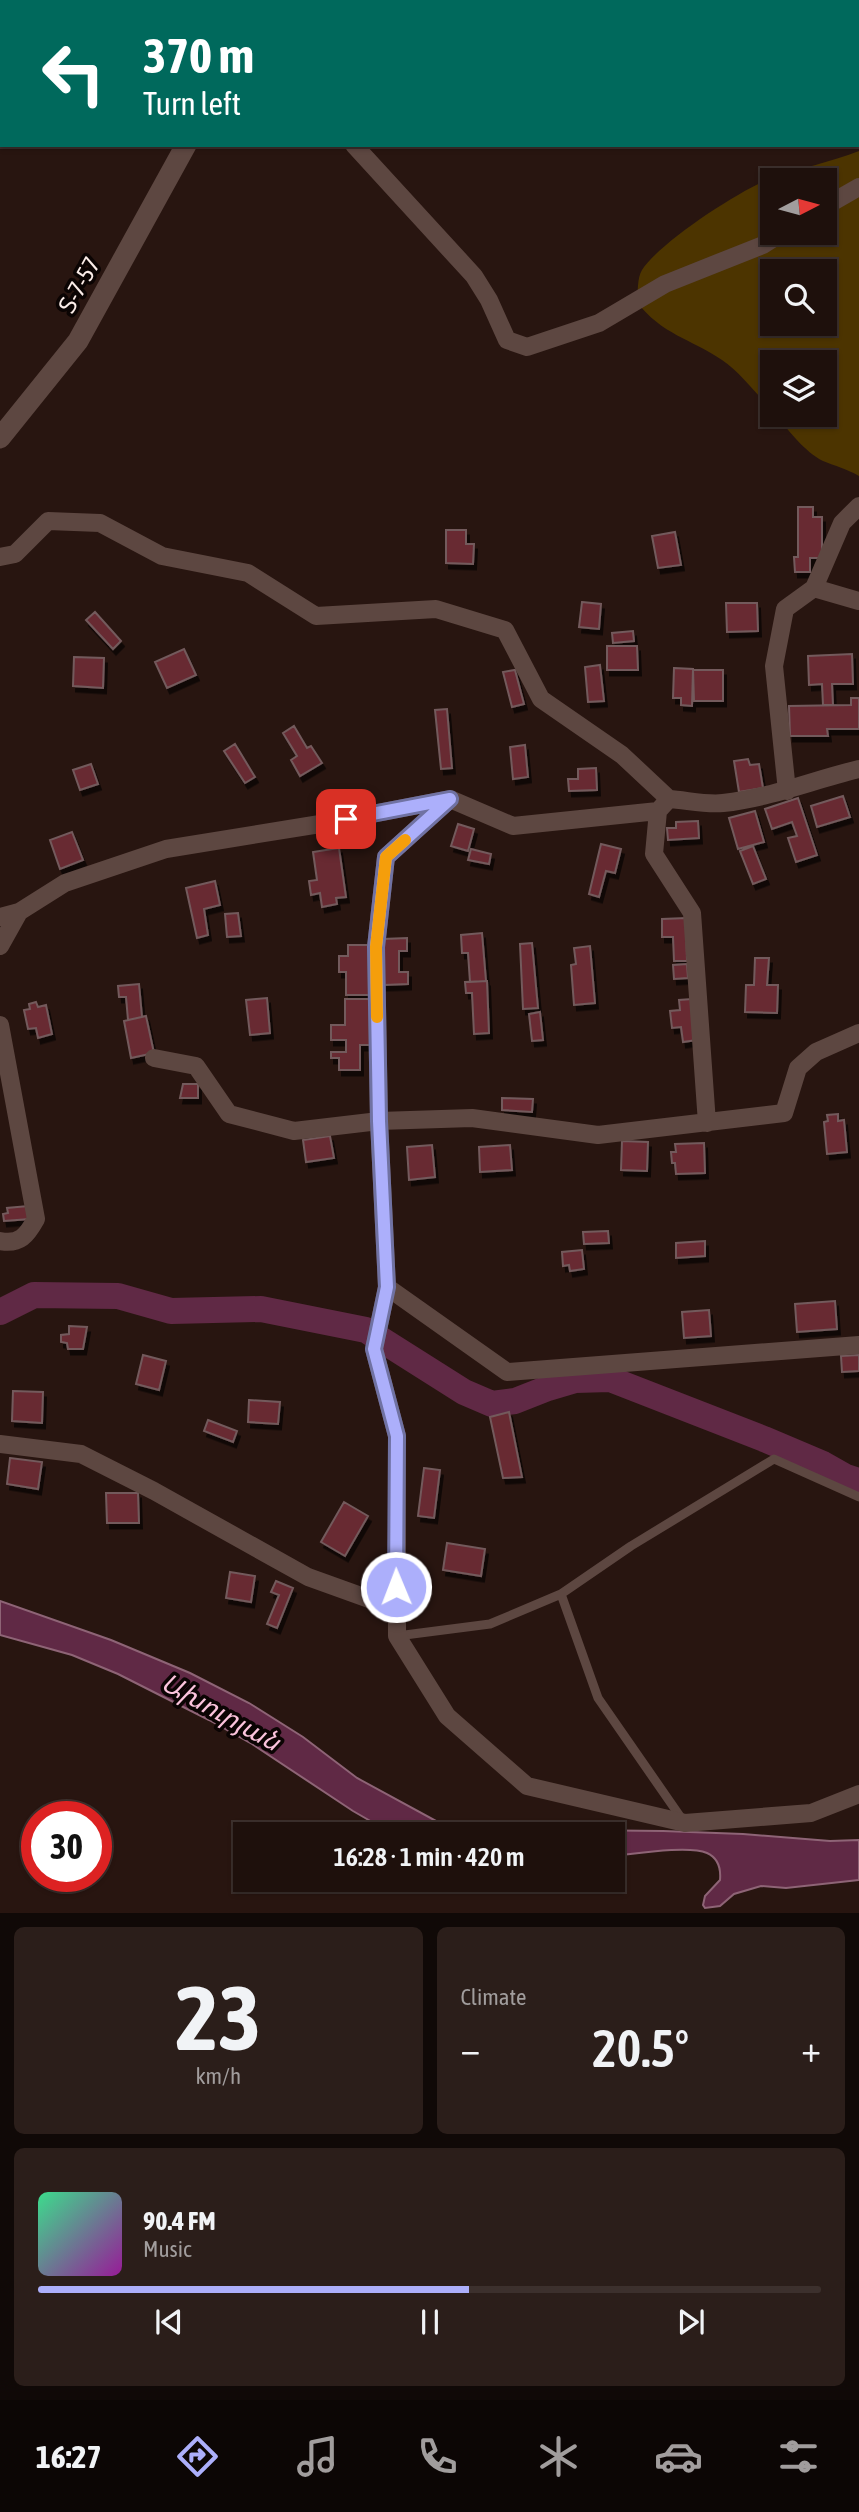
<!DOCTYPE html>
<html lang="en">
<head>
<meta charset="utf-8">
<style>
	:root { --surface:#1e100c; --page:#2b1e1a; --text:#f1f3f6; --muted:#a19d9d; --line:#3c302d; --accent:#acaffb }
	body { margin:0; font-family:"Asap Condensed","Noto Sans Armenian",sans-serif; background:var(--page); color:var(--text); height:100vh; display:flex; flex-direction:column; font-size:26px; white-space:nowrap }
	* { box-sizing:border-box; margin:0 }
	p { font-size:23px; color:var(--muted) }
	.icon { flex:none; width:38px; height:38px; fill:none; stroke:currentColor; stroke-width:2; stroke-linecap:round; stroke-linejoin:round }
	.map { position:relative; height:1913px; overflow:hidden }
	.details { display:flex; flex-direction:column; gap:14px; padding:14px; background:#100907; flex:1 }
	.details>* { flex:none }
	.top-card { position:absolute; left:0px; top:0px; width:859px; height:147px; box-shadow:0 2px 5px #0004,0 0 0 2px var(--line); background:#00695c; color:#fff; overflow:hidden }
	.needle { width:46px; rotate:84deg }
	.controls { position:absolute; left:760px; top:168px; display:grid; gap:14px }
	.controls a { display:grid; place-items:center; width:77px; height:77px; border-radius:0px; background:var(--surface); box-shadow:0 2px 5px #0004,0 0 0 2px var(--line); font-size:35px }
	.speed { position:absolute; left:21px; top:1801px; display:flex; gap:14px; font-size:35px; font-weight:700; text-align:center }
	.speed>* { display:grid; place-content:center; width:91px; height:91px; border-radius:50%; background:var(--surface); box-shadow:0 2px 5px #0004,0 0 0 2px var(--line); line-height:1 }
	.speed .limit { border:10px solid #d22; background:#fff; color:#111 }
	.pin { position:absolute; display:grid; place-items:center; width:60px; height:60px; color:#fff; margin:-30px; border-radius:14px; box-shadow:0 4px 10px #0006 }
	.me { position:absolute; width:77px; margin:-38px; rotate:359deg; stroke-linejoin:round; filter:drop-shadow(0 0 5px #0008) }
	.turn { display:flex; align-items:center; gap:24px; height:147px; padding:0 28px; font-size:32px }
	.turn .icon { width:91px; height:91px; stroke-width:2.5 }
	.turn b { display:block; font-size:49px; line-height:60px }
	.big { font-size:52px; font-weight:600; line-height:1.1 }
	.details .widget { flex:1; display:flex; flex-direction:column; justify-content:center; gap:10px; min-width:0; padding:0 24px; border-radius:10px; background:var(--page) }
	.details .dial { align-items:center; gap:0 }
	.dial b { font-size:91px; line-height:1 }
	.song { display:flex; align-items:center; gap:21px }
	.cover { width:84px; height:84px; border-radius:10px; background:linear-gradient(135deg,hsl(150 70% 55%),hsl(300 70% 35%)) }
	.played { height:7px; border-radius:4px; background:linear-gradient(90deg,var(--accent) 55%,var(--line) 55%) }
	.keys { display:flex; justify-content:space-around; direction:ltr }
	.heat { display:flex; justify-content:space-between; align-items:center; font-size:38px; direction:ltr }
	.details .tiles { flex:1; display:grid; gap:14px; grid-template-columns:1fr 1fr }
	.widget:last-child { grid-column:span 2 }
	.trip { position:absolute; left:233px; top:1822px; width:392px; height:70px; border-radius:0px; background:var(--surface); box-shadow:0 2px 5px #0004,0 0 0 2px var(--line); font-weight:600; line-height:70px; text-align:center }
	.dock { display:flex; height:112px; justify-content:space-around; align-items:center; background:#0c0605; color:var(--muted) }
	.dock .icon { width:49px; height:49px }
	.dock .selected { color:var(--accent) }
	.dock b { font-size:32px; color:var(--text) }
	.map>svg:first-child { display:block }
	.green { fill:#4c3400; fill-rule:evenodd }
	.water { fill:#602945; stroke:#8e6476; stroke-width:2 }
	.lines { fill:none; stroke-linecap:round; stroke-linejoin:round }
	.river { stroke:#602945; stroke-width:26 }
	.building { fill:#672a33; stroke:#735a5c; stroke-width:2; filter:url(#shadow) }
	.service { stroke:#5d4741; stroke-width:9 }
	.minor { stroke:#5d4741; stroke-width:18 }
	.tertiary { stroke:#5d4741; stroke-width:21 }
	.route-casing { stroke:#7072a3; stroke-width:18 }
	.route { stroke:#acaffb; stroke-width:12 }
	.slow { stroke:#f59e0b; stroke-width:12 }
	.labels { text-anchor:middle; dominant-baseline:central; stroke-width:7; stroke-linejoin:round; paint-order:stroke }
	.street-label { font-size:24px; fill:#fbede9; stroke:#0b0403 }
	.water-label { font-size:26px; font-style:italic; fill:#fbc3dc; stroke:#0b0403 }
</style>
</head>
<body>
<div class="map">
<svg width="859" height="1914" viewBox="0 0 859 1914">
	<defs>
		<filter id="shadow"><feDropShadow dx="3" dy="5.5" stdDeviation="0" flood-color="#0009"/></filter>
	</defs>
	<rect width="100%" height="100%" fill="#281510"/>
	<path class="green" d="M859,151V476C847,469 835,466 823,461C805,452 788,430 776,415H824V362H772V410C756,394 741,373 722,360C691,339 661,334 637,302C638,292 637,278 642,270C659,243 741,189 772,178C801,168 830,162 859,151ZM772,180H824V233H772ZM772,271H824V324H772Z"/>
	<path class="water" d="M0,1601L111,1640L190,1673L249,1703L303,1737L357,1778L436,1821L485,1829L663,1831L743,1834L830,1841L859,1840V1880L786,1888L761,1886L734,1894L720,1906L705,1908L703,1905L705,1896L720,1880C721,1869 718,1858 707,1853C688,1845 634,1854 613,1856L612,1834H393L353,1811L252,1744L209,1720L118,1674L72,1655L0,1635Z"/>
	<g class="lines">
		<path class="river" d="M0,1312L34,1295L118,1296L171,1311L261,1309L366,1330L464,1392L492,1404L515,1401L548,1388L575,1380L610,1379L764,1439L823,1464L846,1477L859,1481"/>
	</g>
	<path class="building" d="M798,507H813V517H822V558H810V572H795L794,557H798Z
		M446,530H466V544H474L473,564L446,563Z
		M675,532L681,565L658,568L652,536Z
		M582,602L601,604L599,629L579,627Z
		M726,603H757L758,631L727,632Z
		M95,612L121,641L113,649L86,620Z
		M633,631L634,641L613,643L612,633Z
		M607,646H637L638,670H607Z
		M184,649L196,675L167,688L155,662Z
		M852,654L853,684H832L833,705H823L822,684L809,685L808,656Z
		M74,657L104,658L103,688L73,686Z
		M600,665L604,701L588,702L585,667Z
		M674,668L693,669L692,706L681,705V698H673Z
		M515,670L524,704L512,707L503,672Z
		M693,670H723V701H694Z
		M851,698H859V729H827L828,736H790L789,706L851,705Z
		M447,709L452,768L441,769L435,710Z
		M294,726L307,748L311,746L322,763L300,776L291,760L297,756L283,733Z
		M235,744L255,777L245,783L224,751Z
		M525,745L528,777L513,779L510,747Z
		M748,759L750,765L759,764L763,788L739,792L734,761Z
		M91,764L98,784L80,790L73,770Z
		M596,768L597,790L569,791L568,779H578V769Z
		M843,796L850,817L817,827L811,806Z
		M798,798L817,855L796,862L788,838L797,836L792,822L772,829L765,809Z
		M755,811L764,842L738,849L729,818Z
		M698,821L699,838L668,840L667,828H676V822Z
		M458,824L474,829L468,851L451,846Z
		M72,832L83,860L60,869L50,840Z
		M601,844L621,849L615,873L606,871L599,897L589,894Z
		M753,846L766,879L753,884L740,851Z
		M339,848L346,897L336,898L337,904L322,907L320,893L311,895L309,881L317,880L313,852Z
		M471,849L491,854L489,864L468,860Z
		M215,881L220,905L204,909L208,935L197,938L186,888Z
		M238,913L241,936L227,937L225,914Z
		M686,918L687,961H674L673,937H662V919Z
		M482,933L486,981L470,982L468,953H462L461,935Z
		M407,938V951H399V972H408V984L384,985L383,939Z
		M532,943L538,1008L523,1009L520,944Z
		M348,945H372V995H346V972H339V956H348Z
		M590,946L595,1003L574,1005L571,965L576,964L574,948Z
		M755,958H769L767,985H778L777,1013L745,1012L746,985H754Z
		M687,964L688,978L674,979L673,965Z
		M487,981L489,1033L474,1034L472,993H466L465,982Z
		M139,984L142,1017L128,1020L126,997H119L118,986Z
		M267,998L270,1033L250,1035L246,1000Z
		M345,999H373L374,1045H360V1070H339V1058H331V1052H346V1040H331V1025H345Z
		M692,999L697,1040L683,1042L681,1027L672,1028L670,1011L680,1010L679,1000Z
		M36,1002L38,1007L46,1005L52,1034L38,1038L36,1028L28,1029L24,1010L30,1009L29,1004Z
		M540,1012L543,1040L532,1041L529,1014Z
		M146,1016L154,1053L131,1058L124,1021Z
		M183,1084H198V1098H180Z
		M502,1098L533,1099L532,1112L502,1110Z
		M838,1114V1121L844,1120L847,1152L827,1154L824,1122L828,1121L827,1115Z
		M330,1136L334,1158L306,1162L303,1140Z
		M622,1141L648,1142L647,1171L621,1170Z
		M704,1143L705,1173L676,1174L675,1163H672L671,1152H676L675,1144Z
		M432,1145L435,1177L409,1180L407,1147Z
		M510,1145L512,1170L480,1172L479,1147Z
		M28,1206L30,1219L4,1221L3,1214L8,1213L7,1208Z
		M608,1231L609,1243L584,1244L583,1232Z
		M705,1241V1256L676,1258V1243Z
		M582,1250L584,1269L570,1271L569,1265L563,1266L562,1252Z
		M835,1301L837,1329L797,1332L795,1304Z
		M709,1310L711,1336L684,1338L682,1312Z
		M69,1326L87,1327L83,1349H68L67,1343L61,1342V1335L69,1334Z
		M143,1355L166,1361L159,1390L136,1384Z
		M859,1355V1371L842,1372L841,1356Z
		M13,1391L43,1392L42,1423L12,1421Z
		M249,1400L280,1402L278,1424L248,1422Z
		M509,1412L522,1477L503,1478L490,1417Z
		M208,1420L237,1431L233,1442L204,1431Z
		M10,1458L42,1462L38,1489L7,1484Z
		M424,1468L440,1470L434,1518L418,1516Z
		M106,1493H138L139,1523H107Z
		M344,1502L368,1516L345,1556L321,1542Z
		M447,1543L485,1549L481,1576L443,1570Z
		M230,1572L255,1576L251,1602L226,1598Z
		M276,1581L293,1588L277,1628L267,1624L279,1595L271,1592Z"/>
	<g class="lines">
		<path class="service" d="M561,1594L631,1546L774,1459L859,1497
			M397,1636L490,1624L561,1594L598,1698L684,1822"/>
		<path class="minor" d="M354,145L474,276L489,300L507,340L527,347L599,323L665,284L763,245L782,233
			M824,207L859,187
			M0,557L15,554L48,521L100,523L162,556L248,573L316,616L436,609L505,630L541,699L622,755L669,799
			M814,588L842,523L859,506
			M787,791L774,666L785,609L814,588L859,601
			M450,799L386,857L376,947L379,1121L387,1287L374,1349L397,1436V1636L447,1716L527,1786L685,1823L811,1813L859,1794
			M658,811L654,854L692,913L707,1123
			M0,917L19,912L65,883L166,849L320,824L450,799L513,826L658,811L669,799C686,800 706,805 723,803C770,798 813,780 859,769
			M0,946L19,912
			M0,1025L36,1219C27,1235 20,1245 0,1241
			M154,1058L196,1066L229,1114L294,1131L379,1121L472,1118L598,1135L784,1113L798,1068L816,1052L859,1033
			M387,1287L507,1372L859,1345
			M0,1444L81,1454L154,1491L308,1577L397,1609"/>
		<path class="tertiary" d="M54,0L63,2
			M626,2L631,0
			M0,438L78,341L186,145"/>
	</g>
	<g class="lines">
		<g class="route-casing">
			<path id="route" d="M346,819L450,799L386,857L376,947L379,1121L387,1287L374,1349L397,1436L396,1587"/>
		</g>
		<use href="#route" class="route"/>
		<path class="slow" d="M377,1017L376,947L386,857L405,840"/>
	</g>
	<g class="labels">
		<g class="street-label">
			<text transform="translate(79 285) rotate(-61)">Տ-7-57</text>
		</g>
		<g class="water-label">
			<text transform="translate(221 1712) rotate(29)">Ախուրյան</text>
		</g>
	</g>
</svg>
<div class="controls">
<a><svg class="needle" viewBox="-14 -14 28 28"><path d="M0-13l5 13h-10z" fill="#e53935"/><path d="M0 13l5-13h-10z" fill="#a19d9d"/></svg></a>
<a><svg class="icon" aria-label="search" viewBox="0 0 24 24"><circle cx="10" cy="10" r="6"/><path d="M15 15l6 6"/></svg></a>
<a><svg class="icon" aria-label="layers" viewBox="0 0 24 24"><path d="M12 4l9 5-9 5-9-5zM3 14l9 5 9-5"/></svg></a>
</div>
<div class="speed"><div class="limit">30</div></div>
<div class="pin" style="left:346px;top:819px;background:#d93025"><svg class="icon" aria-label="arrive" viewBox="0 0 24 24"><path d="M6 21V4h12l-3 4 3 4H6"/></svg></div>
<svg class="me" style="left:396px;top:1587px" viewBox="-20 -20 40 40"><circle r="17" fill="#acaffb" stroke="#fff" stroke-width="3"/><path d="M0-11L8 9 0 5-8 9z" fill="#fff"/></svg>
<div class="trip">16:28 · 1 min · 420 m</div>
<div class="top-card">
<div class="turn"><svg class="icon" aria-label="left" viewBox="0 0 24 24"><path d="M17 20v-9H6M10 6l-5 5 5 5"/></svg><div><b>370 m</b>Turn left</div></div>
</div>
</div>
<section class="details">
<div class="tiles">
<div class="widget dial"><b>23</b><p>km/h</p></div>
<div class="widget"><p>Climate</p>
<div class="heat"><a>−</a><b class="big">20.5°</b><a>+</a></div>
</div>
<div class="widget">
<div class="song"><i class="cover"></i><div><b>90.4 FM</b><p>Music</p></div></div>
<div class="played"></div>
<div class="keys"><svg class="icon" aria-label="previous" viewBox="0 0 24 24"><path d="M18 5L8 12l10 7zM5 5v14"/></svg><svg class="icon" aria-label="pause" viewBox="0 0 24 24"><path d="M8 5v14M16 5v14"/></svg><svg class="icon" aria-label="next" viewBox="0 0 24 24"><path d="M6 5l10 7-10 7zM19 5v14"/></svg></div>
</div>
</div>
</section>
<nav class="dock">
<b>16:27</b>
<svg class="icon selected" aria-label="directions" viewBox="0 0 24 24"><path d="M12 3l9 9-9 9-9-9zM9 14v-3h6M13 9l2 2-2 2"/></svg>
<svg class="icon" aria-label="music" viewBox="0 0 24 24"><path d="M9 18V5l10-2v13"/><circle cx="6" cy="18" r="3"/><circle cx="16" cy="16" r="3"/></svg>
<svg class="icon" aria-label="phone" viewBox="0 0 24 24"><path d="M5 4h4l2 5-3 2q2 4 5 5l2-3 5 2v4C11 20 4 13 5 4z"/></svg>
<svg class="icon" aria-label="climate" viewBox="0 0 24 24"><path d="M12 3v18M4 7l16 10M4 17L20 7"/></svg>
<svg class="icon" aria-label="car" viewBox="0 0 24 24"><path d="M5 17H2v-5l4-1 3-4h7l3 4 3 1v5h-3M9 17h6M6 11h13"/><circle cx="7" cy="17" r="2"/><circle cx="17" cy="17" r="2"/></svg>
<svg class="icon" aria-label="filters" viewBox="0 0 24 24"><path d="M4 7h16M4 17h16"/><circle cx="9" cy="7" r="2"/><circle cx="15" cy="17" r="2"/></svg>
</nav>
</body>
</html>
